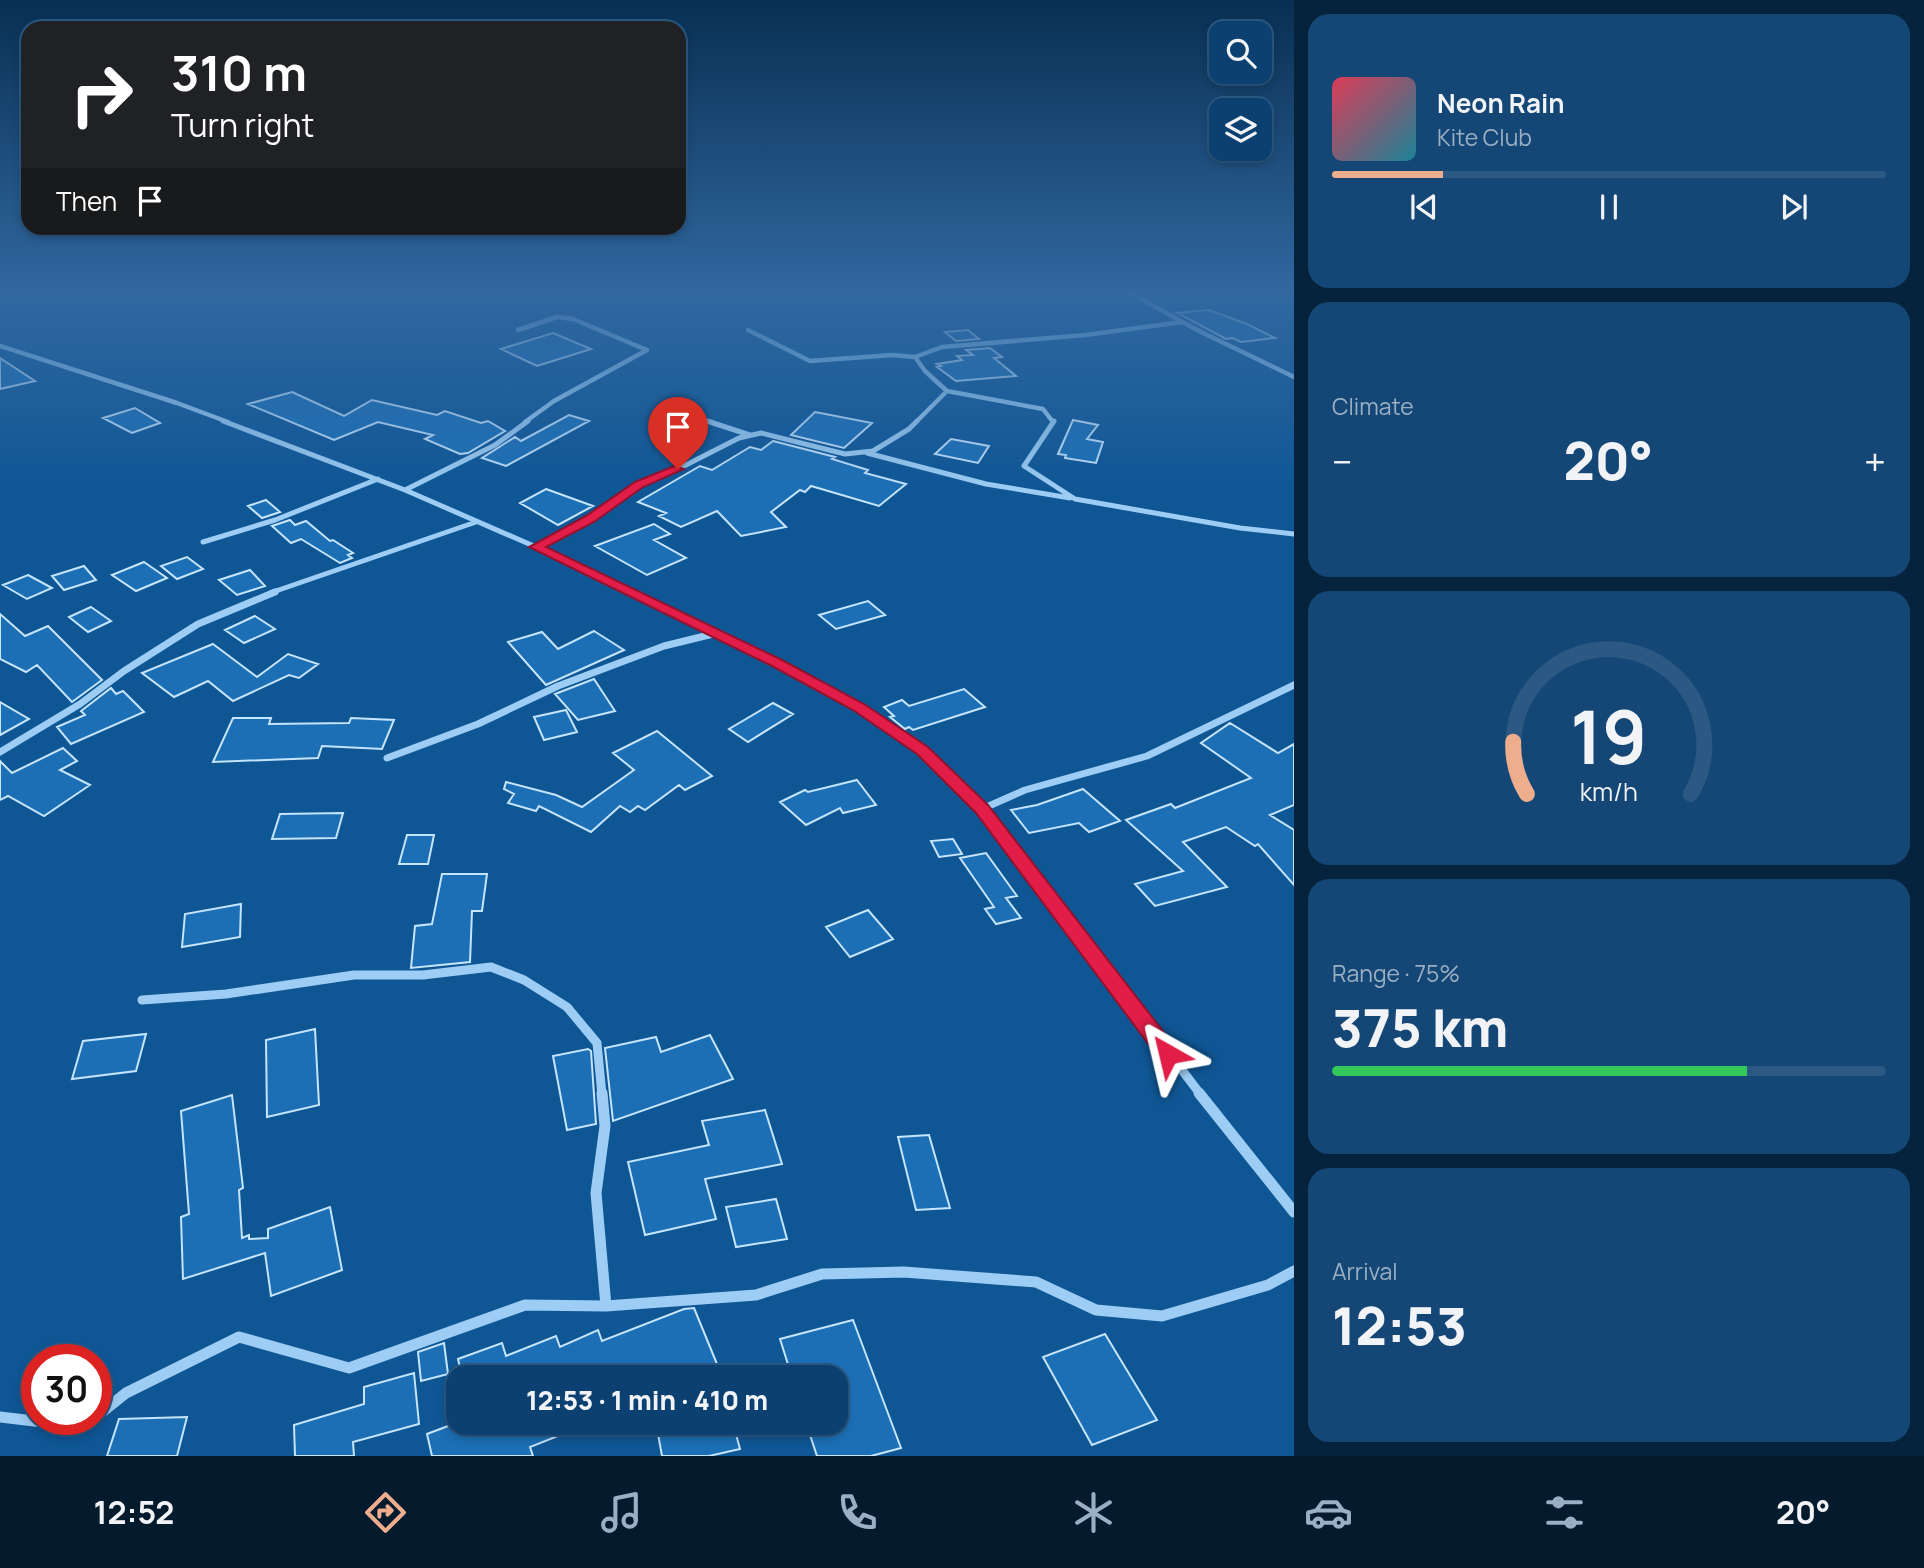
<!DOCTYPE html>
<html lang="en">
<head>
<meta charset="utf-8">
<style>
	:root { --surface:#0b4070; --page:#144775; --text:#f1f3f6; --muted:#9aafc3; --line:#2b5983; --accent:#eead8d }
	body { margin:0; font-family:Manrope,sans-serif; background:var(--page); color:var(--text); height:100vh; display:flex; flex-direction:column; font-size:26px; white-space:nowrap }
	* { box-sizing:border-box; margin:0 }
	p { font-size:23px; color:var(--muted) }
	.icon { flex:none; width:38px; height:38px; fill:none; stroke:currentColor; stroke-width:2; stroke-linecap:round; stroke-linejoin:round }
	.map { position:relative; flex:1; overflow:hidden }
	.drawer { display:flex; flex-direction:column; gap:14px; padding:14px; background:#06233e; width:630px }
	.drawer>* { flex:none }
	.top-card { position:absolute; left:21px; top:21px; width:665px; height:214px; border-radius:21px; box-shadow:0 4px 10px #0003,0 0 0 2px var(--line); background:#202124; color:#fff; overflow:hidden }
	.controls { position:absolute; left:1209px; top:21px; display:grid; gap:14px }
	.controls a { display:grid; place-items:center; width:63px; height:63px; border-radius:14px; background:var(--surface); box-shadow:0 4px 10px #0003,0 0 0 2px var(--line); font-size:35px }
	.speed { position:absolute; left:21px; top:1344px; display:flex; gap:14px; font-size:35px; font-weight:700; text-align:center }
	.speed>* { display:grid; place-content:center; width:91px; height:91px; border-radius:50%; background:var(--surface); box-shadow:0 4px 10px #0003,0 0 0 2px var(--line); line-height:1 }
	.speed .limit { border:10px solid #d22; background:#fff; color:#111 }
	.pin { position:absolute; display:grid; place-items:center; width:60px; height:60px; color:#fff; margin:-72px -30px; border-radius:50% 50% 50% 0; rotate:-45deg; box-shadow:0 0 7px #0007 }
	.pin .icon { rotate:45deg }
	.me { position:absolute; width:77px; margin:-38px; rotate:323deg; stroke-linejoin:round; filter:drop-shadow(0 0 5px #0008) }
	.turn { display:flex; align-items:center; gap:24px; height:147px; padding:0 35px; font-size:32px }
	.turn .icon { width:91px; height:91px; stroke-width:2.5 }
	.turn b { display:block; font-size:49px; line-height:60px }
	.then { display:flex; align-items:center; height:66px; padding:0 35px; background:#0003; gap:14px; font-size:26px }
	.big { font-size:52px; font-weight:800; line-height:1.1 }
	.drawer .tile { flex:1; display:flex; flex-direction:column; justify-content:center; gap:10px; min-width:0; padding:0 24px; border-radius:21px; background:var(--page) }
	.drawer .dial { align-items:center; gap:0 }
	.dial svg { height:182px; overflow:visible; fill:none; stroke:var(--line); stroke-width:7; stroke-linecap:round; text-anchor:middle }
	.dial text { fill:var(--text); stroke:none }
	.song { display:flex; align-items:center; gap:21px }
	.cover { width:84px; height:84px; border-radius:10px; background:linear-gradient(135deg,hsl(350 70% 55%),hsl(190 70% 35%)) }
	.played { height:7px; border-radius:4px; background:linear-gradient(90deg,var(--accent) 20%,var(--line) 20%) }
	.keys { display:flex; justify-content:space-around; direction:ltr }
	.heat { display:flex; justify-content:space-between; align-items:center; font-size:38px; direction:ltr }
	.charge { height:10px; border-radius:5px; background:linear-gradient(90deg,#34c759 75%,var(--line) 0) }
	.trip { position:absolute; left:446px; top:1365px; width:402px; height:70px; border-radius:21px; background:var(--surface); box-shadow:0 4px 10px #0003,0 0 0 2px var(--line); font-weight:800; line-height:70px; text-align:center }
	.tab-bar { display:flex; height:112px; justify-content:space-around; align-items:center; background:#041a2d; color:var(--muted) }
	.tab-bar .icon { width:49px; height:49px }
	.tab-bar .current { color:var(--accent) }
	.tab-bar b { font-size:32px; color:var(--text) }
	main { display:flex; flex:1; min-height:0 }
	.map>svg:first-child { display:block }
	.building { fill:#1c6fb5; stroke:#c5e4fe; stroke-width:2 }
	.lines { fill:none; stroke-linecap:round; stroke-linejoin:round }
	.minor-far4 { stroke:#9dcdf4; stroke-width:4.5 }
	.minor-far3 { stroke:#9dcdf4; stroke-width:5 }
	.minor-far2 { stroke:#9dcdf4; stroke-width:7 }
	.minor-far1 { stroke:#9dcdf4; stroke-width:9 }
	.minor { stroke:#9dcdf4; stroke-width:11 }
	.route { fill:#e11d48; stroke:#92132f; stroke-width:2 }
</style>
</head>
<body>
<main>
<div class="map">
<svg width="1294" height="1456" viewBox="0 0 1294 1456">
	<rect width="100%" height="100%" fill="#0f5695"/>
	<path class="building" d="M1209,310L1247,324L1275,338L1241,342L1233,338L1226,339L1177,313Z
		M968,330L979,339L956,341L945,332Z
		M553,333L591,349L537,366L501,349Z
		M990,348L1002,357L994,358L1016,376L956,381L937,367L941,366L937,364L962,360L957,356L973,355L966,350Z
		M0,358L35,381L0,389Z
		M292,392L344,416L372,400L437,415L445,411L481,423L488,421L505,431L468,453L460,454L425,439L433,435L378,422L334,440L248,404Z
		M135,408L160,423L132,433L103,418Z
		M815,412L872,423L844,448L791,435Z
		M569,415L589,421L506,466L482,458L515,437L521,441Z
		M1073,420L1098,425L1087,439L1103,442L1096,463L1065,458L1066,455L1058,454Z
		M951,439L989,446L978,463L935,454Z
		M773,441L835,457L832,459L868,470L865,473L906,484L879,506L811,486L805,492L800,490L771,512L786,527L741,536L717,511L681,527L659,516L666,513L638,502L700,466L712,470L750,447L761,450Z
		M546,489L593,506L558,525L520,503Z
		M266,500L280,512L262,518L248,506Z
		M290,520L295,525L306,521L330,541L333,540L353,553L348,555L352,558L340,563L301,539L291,543L272,526Z
		M654,524L670,534L654,540L686,558L647,575L595,546Z
		M187,557L203,569L177,579L161,566Z
		M144,562L167,578L136,591L112,575Z
		M84,566L96,580L64,590L52,576Z
		M250,570L265,586L237,595L219,580Z
		M28,575L52,588L27,599L3,585Z
		M868,601L885,615L836,629L819,615Z
		M91,607L111,621L88,632L69,617Z
		M0,614L25,636L48,626L102,680L72,702L37,665L26,672L0,659Z
		M255,616L275,629L244,643L225,630Z
		M594,631L624,650L546,685L508,642L542,632L558,649Z
		M213,644L257,677L288,654L318,664L299,678L289,675L233,701L208,681L174,697L142,673Z
		M594,679L615,711L578,720L555,694Z
		M111,688L116,694L123,691L144,712L71,744L57,727L85,715L81,711Z
		M964,689L985,707L913,730L909,727L905,729L890,717L894,716L884,707L902,700L909,706Z
		M0,702L29,719L0,735Z
		M773,703L793,714L748,742L729,729Z
		M566,710L577,732L544,740L534,717Z
		M233,718H271L269,724L349,723L351,718L394,720L382,749L322,746L318,758L213,762Z
		M1230,723L1278,753L1294,744V805L1270,815L1294,830V885L1258,844L1255,846L1226,827L1183,842L1227,887L1155,906L1135,884L1183,871L1126,820L1171,804L1175,808L1251,778L1201,743Z
		M657,731L712,776L685,790L679,785L645,810L638,806L630,812L620,806L591,832L539,806L536,811L508,803L514,794L504,789L506,782L556,795L582,807L634,770L613,753Z
		M63,748L77,761L60,770L90,785L44,816L8,796L0,800V761L12,773Z
		M857,780L876,805L843,813L840,808L806,825L780,802L805,790L808,792Z
		M1083,789L1120,821L1089,832L1079,823L1029,833L1011,810L1037,805Z
		M343,813L336,838L272,839L280,814Z
		M407,835H434L428,864H399Z
		M953,839L962,854L939,857L931,841Z
		M986,853L1017,896L1006,898L1021,918L996,924L985,909L994,907L960,858Z
		M442,874H487L482,911H472L470,962L411,968L415,926L432,924Z
		M241,904L240,937L182,947L185,914Z
		M868,910L893,939L850,957L826,927Z
		M315,1029L319,1105L267,1117L266,1040Z
		M146,1034L136,1071L72,1079L83,1041Z
		M710,1035L733,1079L613,1121L605,1048L656,1037L661,1052Z
		M588,1049L591,1051L596,1124L567,1130L553,1056Z
		M232,1095L243,1188L239,1190L242,1238L249,1235V1239L268,1238V1229L330,1207L342,1270L271,1296L265,1253L183,1279L181,1217L189,1214L181,1111Z
		M765,1110L782,1164L705,1179L716,1219L645,1235L628,1162L709,1145L702,1121Z
		M929,1135L950,1208L916,1210L898,1137Z
		M776,1199L787,1239L736,1247L726,1207Z
		M694,1308L717,1364L684,1377H462L458,1359L502,1343L506,1356L556,1336L560,1347L598,1330L602,1341L684,1309Z
		M853,1320L901,1448L871,1456H817L806,1423H836V1377H792L780,1339Z
		M1105,1334L1157,1420L1092,1445L1043,1357Z
		M444,1343L448,1374L421,1381L418,1352Z
		M414,1373L419,1424L353,1442L354,1456H295L294,1425L364,1404V1387Z
		M187,1417L177,1456H107L119,1419Z
		M456,1423H588V1424L530,1447L533,1456H432L427,1434Z
		M656,1423H733L740,1449L709,1456H662Z"/>
	<g class="lines">
		<path class="minor-far4" d="M1122,288L1197,330L1294,377
			M518,330L557,317L573,319L647,350L554,401L525,422
			M748,330L810,361L892,355L915,357
			M0,346L177,403L228,422
			M947,391L1043,409L1053,422
			M677,415L712,422
			M916,422L947,391L925,371L915,357L942,347L1085,335L1182,322"/>
		<path class="minor-far3" d="M223,421L405,490L536,547L632,593
			M707,421L750,435
			M1054,421L1024,466L1075,499L1240,528L1294,534
			M867,453L986,484L1070,498
			M405,490L495,445L528,421
			M203,542L275,520L378,479
			M536,547L590,519L639,484L678,469L739,438L761,433L845,454L873,451L909,429L917,421
			M270,593L476,522"/>
		<path class="minor-far2" d="M629,592C746,648 903,708 985,813
			M0,752L80,704L124,671L198,624L275,592
			M387,758L478,724L558,686L664,646L713,634
			M982,809L1025,790L1147,756L1294,685"/>
		<path class="minor-far1" d="M984,811L1201,1095
			M142,1000L226,994L354,975H423L491,967L524,980L567,1007L597,1043L602,1095"/>
		<path class="minor" d="M602,1093L605,1126L596,1193L606,1306
			M1199,1093L1294,1212
			M0,1417L84,1427L93,1419
			M96,1417L126,1393L239,1337L349,1368L525,1305L606,1306L756,1295L822,1274L904,1272L1036,1282L1096,1310L1162,1316L1268,1285L1294,1271"/>
	</g>
	<linearGradient id="sky" x2="0" y2="1"><stop stop-color="#082f52"/><stop offset="0.59" stop-color="#3168a0"/><stop offset="1" stop-color="#3168a0" stop-opacity="0"/></linearGradient>
	<rect width="1294" height="492" fill="url(#sky)"/>
	<path class="route" d="M674,466L684,469L643,487L594,522L546,547L782,660L864,704L928,747L988,805L1176,1048L1179,1054L1176,1061L1168,1063L1161,1061L976,813L917,754L853,710L772,666L529,547L586,516L635,482Z"/>
</svg>
<div class="controls">
<a><svg class="icon" aria-label="search" viewBox="0 0 24 24"><circle cx="10" cy="10" r="6"/><path d="M15 15l6 6"/></svg></a>
<a><svg class="icon" aria-label="layers" viewBox="0 0 24 24"><path d="M12 4l9 5-9 5-9-5zM3 14l9 5 9-5"/></svg></a>
</div>
<div class="speed"><div class="limit">30</div></div>
<div class="pin" style="left:678px;top:469px;background:#d93025"><svg class="icon" aria-label="arrive" viewBox="0 0 24 24"><path d="M6 21V4h12l-3 4 3 4H6"/></svg></div>
<svg class="me" style="left:1168px;top:1054px" viewBox="-20 -20 40 40"><path d="M0-17L14 15 0 8-14 15z" fill="#e11d48" stroke="#fff" stroke-width="4"/></svg>
<div class="trip">12:53 · 1 min · 410 m</div>
<div class="top-card">
<div class="turn"><svg class="icon" aria-label="right" viewBox="0 0 24 24"><path d="M7 20v-9h11M14 6l5 5-5 5"/></svg><div><b>310 m</b>Turn right</div></div>
<div class="then">Then<svg class="icon" aria-label="arrive" viewBox="0 0 24 24"><path d="M6 21V4h12l-3 4 3 4H6"/></svg></div>
</div>
</div>
<section class="drawer">
<div class="tile">
<div class="song"><i class="cover"></i><div><b>Neon Rain</b><p>Kite Club</p></div></div>
<div class="played"></div>
<div class="keys"><svg class="icon" aria-label="previous" viewBox="0 0 24 24"><path d="M18 5L8 12l10 7zM5 5v14"/></svg><svg class="icon" aria-label="pause" viewBox="0 0 24 24"><path d="M8 5v14M16 5v14"/></svg><svg class="icon" aria-label="next" viewBox="0 0 24 24"><path d="M6 5l10 7-10 7zM19 5v14"/></svg></div>
</div>
<div class="tile"><p>Climate</p>
<div class="heat"><a>−</a><b class="big">20°</b><a>+</a></div>
</div>
<div class="tile dial"><svg viewBox="0 0 100 80">
<path d="M14 69A42 42 0 1 1 86 69"/>
<path d="M14 69A42 42 0 0 1 8 46" stroke="#eead8d"/>
<text x="50" y="56" font-size="32" font-weight="700">19</text>
<text x="50" y="72" font-size="11">km/h</text>
</svg></div>
<div class="tile"><p>Range · 75%</p><b class="big">375 km</b><div class="charge"></div></div>
<div class="tile"><p>Arrival</p><b class="big">12:53</b></div>
</section>
</main>
<nav class="tab-bar">
<b>12:52</b>
<svg class="icon current" aria-label="directions" viewBox="0 0 24 24"><path d="M12 3l9 9-9 9-9-9zM9 14v-3h6M13 9l2 2-2 2"/></svg>
<svg class="icon" aria-label="music" viewBox="0 0 24 24"><path d="M9 18V5l10-2v13"/><circle cx="6" cy="18" r="3"/><circle cx="16" cy="16" r="3"/></svg>
<svg class="icon" aria-label="phone" viewBox="0 0 24 24"><path d="M5 4h4l2 5-3 2q2 4 5 5l2-3 5 2v4C11 20 4 13 5 4z"/></svg>
<svg class="icon" aria-label="climate" viewBox="0 0 24 24"><path d="M12 3v18M4 7l16 10M4 17L20 7"/></svg>
<svg class="icon" aria-label="car" viewBox="0 0 24 24"><path d="M5 17H2v-5l4-1 3-4h7l3 4 3 1v5h-3M9 17h6M6 11h13"/><circle cx="7" cy="17" r="2"/><circle cx="17" cy="17" r="2"/></svg>
<svg class="icon" aria-label="filters" viewBox="0 0 24 24"><path d="M4 7h16M4 17h16"/><circle cx="9" cy="7" r="2"/><circle cx="15" cy="17" r="2"/></svg>
<b>20°</b>
</nav>
</body>
</html>
